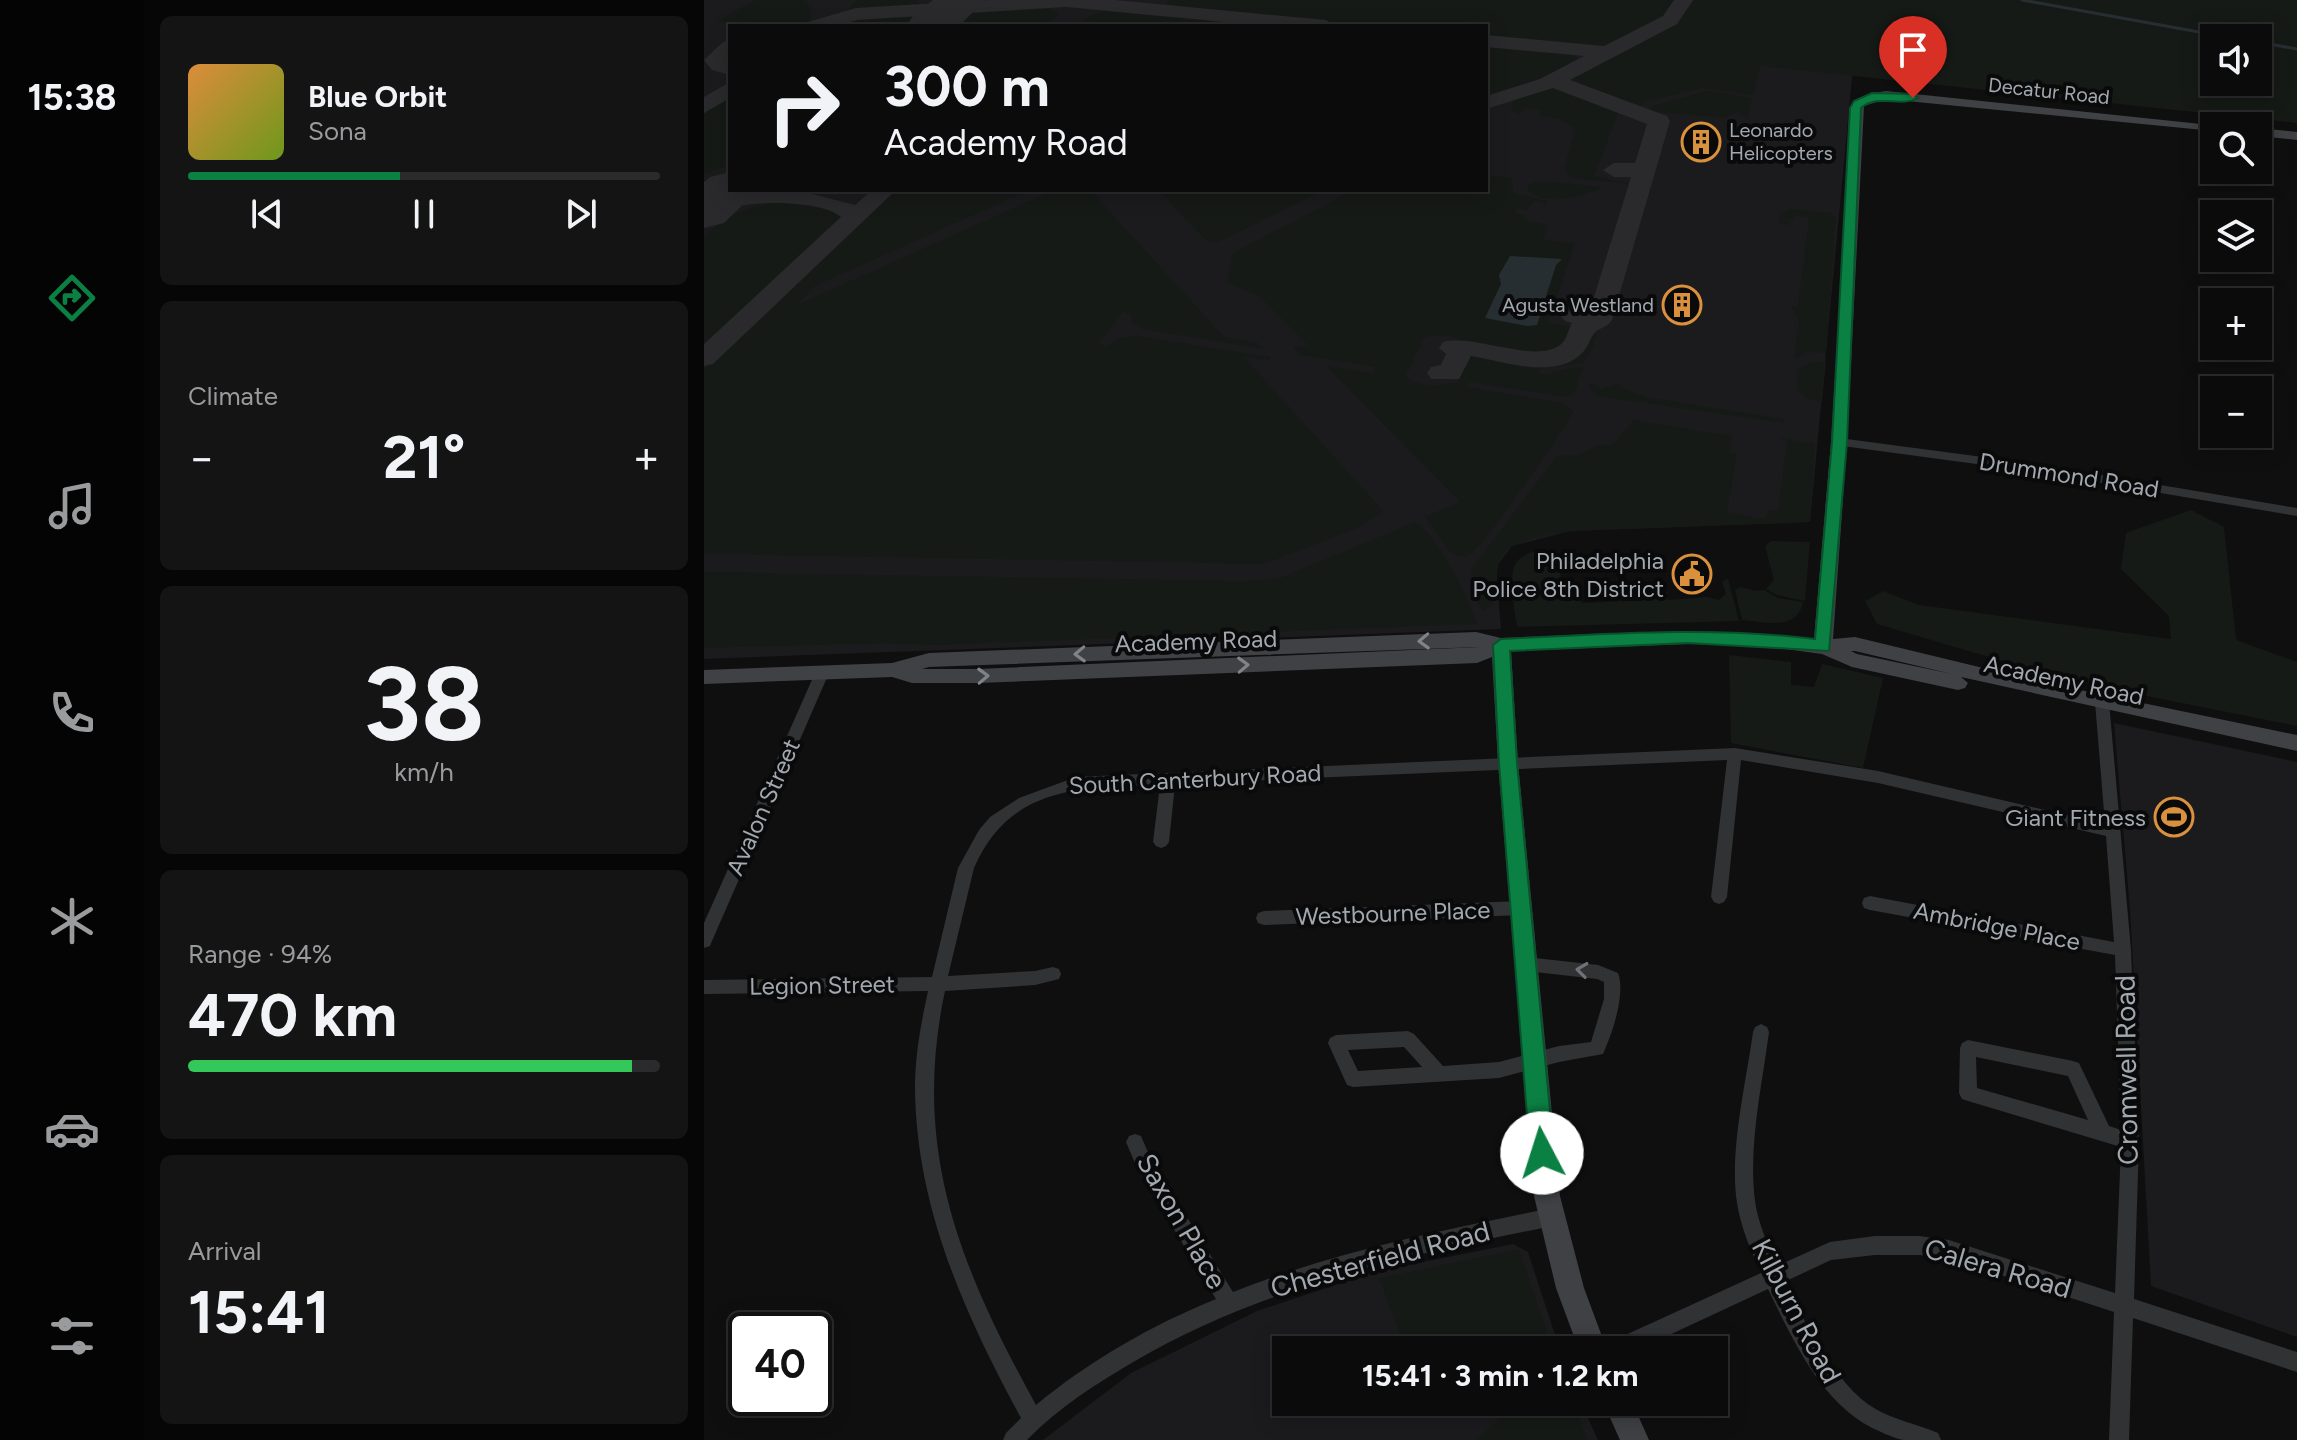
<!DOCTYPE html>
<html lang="en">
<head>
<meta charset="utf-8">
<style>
	:root { --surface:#0b0b0c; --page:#141415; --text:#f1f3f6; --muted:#9a9b9d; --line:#2b2b2d; --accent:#0b8043 }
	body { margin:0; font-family:Figtree,sans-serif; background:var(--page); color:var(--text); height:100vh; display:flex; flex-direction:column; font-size:30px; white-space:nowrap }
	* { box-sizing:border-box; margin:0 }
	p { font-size:26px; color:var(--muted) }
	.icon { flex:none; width:44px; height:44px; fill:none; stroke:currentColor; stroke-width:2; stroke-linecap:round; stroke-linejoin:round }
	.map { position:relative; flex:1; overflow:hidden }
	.sheet { display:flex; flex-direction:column; gap:16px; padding:16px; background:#060607; width:560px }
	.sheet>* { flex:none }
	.guide { position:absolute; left:24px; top:24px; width:760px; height:168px; border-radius:0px; box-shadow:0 4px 20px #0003,0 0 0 2px var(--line); background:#0b0b0c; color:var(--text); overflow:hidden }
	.tools { position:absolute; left:1496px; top:24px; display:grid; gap:16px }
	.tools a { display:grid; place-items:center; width:72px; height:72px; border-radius:0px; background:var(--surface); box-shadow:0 4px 20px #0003,0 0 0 2px var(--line); font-size:40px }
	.speed { position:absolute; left:24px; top:1312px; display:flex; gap:16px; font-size:40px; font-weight:700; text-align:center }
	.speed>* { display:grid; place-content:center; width:104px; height:104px; border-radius:50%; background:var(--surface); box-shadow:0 4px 20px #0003,0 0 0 2px var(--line); line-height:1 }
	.speed .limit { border:4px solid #111; border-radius:12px; background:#fff; color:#111 }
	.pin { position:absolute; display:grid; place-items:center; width:68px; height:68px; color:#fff; margin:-82px -34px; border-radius:50% 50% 50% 0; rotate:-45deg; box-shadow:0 0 8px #0007 }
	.pin .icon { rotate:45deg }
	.me { position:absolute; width:88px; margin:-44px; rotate:355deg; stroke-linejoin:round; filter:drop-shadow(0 0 6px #0008) }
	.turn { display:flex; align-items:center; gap:28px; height:168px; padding:0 24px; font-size:36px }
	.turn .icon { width:104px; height:104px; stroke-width:2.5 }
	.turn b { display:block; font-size:56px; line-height:68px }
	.big { font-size:60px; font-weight:700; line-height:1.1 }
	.sheet .card { flex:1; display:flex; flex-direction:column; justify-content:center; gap:12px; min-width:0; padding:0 28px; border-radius:12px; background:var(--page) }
	.sheet .dial { align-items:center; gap:0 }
	.dial b { font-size:104px; line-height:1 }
	.song { display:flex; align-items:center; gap:24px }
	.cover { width:96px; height:96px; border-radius:12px; background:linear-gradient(135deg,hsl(30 70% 55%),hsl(80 70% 35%)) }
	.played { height:8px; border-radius:4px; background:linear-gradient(90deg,var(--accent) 45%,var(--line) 45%) }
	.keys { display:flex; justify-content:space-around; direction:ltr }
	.heat { display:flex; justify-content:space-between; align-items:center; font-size:44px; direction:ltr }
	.charge { height:12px; border-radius:6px; background:linear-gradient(90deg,#34c759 94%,var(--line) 0) }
	.trip { position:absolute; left:568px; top:1336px; width:456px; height:80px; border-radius:0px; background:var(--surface); box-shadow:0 4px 20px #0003,0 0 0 2px var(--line); font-weight:700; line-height:80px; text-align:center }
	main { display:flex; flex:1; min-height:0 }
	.tab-bar { display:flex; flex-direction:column; width:144px; justify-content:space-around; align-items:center; background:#040405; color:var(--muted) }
	.tab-bar .icon { width:56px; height:56px }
	.tab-bar .on { color:var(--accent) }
	.tab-bar b { font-size:36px; color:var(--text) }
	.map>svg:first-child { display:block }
	.built { fill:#1b1b1d; fill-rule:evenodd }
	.green { fill:#161a16; fill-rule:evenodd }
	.water { fill:#272e32 }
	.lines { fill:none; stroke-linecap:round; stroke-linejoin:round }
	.stream { stroke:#272e32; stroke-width:3 }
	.taxiway { fill:#2a2a2c; fill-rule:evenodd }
	.runway { fill:#2a2a2c; fill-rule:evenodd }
	.street { fill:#303234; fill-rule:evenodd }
	.secondary { fill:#3f4144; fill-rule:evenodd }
	.oneway { stroke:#7f848a }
	.oneway2 { stroke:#6f7378 }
	.route { fill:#0b8043; stroke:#07532c; stroke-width:2 }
	.labels { text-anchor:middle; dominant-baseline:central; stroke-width:8; stroke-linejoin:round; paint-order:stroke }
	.far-street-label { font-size:20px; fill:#a2a8af; stroke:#0a0a0b }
	.far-poi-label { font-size:20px; fill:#a2a8af; stroke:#0a0a0b; text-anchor:start }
	.street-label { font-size:24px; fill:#a2a8af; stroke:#0a0a0b }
	.poi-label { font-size:24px; fill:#a2a8af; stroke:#0a0a0b; text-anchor:end }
	.near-street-label { font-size:28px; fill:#a2a8af; stroke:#0a0a0b }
</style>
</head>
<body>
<main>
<nav class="tab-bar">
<b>15:38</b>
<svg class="icon on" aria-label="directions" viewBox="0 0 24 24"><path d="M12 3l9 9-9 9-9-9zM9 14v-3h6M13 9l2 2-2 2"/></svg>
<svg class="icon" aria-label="music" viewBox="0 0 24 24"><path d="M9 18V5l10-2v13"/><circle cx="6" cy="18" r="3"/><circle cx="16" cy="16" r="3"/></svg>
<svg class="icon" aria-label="phone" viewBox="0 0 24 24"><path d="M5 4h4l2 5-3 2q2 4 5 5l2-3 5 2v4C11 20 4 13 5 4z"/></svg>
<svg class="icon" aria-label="climate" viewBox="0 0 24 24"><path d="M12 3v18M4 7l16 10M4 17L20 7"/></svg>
<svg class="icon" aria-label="car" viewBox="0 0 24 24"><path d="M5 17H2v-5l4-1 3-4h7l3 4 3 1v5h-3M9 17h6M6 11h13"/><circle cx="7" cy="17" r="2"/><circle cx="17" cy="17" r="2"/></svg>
<svg class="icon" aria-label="filters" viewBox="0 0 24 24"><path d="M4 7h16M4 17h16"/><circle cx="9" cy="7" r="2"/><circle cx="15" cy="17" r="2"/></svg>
</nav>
<section class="sheet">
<div class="card">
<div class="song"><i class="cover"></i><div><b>Blue Orbit</b><p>Sona</p></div></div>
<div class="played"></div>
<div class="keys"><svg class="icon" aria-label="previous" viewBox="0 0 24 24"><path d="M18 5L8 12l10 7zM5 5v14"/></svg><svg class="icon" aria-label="pause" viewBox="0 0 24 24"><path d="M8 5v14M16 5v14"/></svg><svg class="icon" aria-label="next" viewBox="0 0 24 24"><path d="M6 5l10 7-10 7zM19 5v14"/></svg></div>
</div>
<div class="card"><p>Climate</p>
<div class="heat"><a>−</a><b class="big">21°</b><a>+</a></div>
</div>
<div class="card dial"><b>38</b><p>km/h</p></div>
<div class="card"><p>Range · 94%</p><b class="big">470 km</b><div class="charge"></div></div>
<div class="card"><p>Arrival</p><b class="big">15:41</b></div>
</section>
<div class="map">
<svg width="1593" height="1440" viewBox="0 0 1593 1440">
	<rect width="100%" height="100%" fill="#0f0f10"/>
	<path class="built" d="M0,0H1593L1554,38L1151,23L1148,78L1106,522L866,531L808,546L792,567L797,629L0,659ZM26,26H782V190H26Z
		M1410,723L1593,762V1337L1447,1286L1426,909Z
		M809,1244L824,1252L856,1350H582V1402H877L894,1440H339L427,1373L553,1311L673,1271Z"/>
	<path class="green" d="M51,0H101C109,10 110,17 101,26H53L14,21Z
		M153,0H213L216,5L145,9Z
		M465,0H970L958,17L903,45L892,47L782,37V26H669L466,6L462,4Z
		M990,0H1593V123L1056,66L1049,95L998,88L942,102L933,110L864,83L865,78L975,22ZM1510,38H1554V82H1510Z
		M346,9L355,13L346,26H254L270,12Z
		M400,11L507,21L503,26H371L387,15Z
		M206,14L213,16L201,26H121L147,18Z
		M782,46L867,54L874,58L837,79L782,97Z
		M853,85L915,111L890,176L930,184L867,178L860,168L871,133L869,127L855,119L836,116L837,110L820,108L816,114L807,111L809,100Z
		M1003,91L1048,98L1044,119L1035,115V111L1022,118L944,111L951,105Z
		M26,94V165L0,174V114Z
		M782,175L808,178L809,193L843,201L841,207L839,202L830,201L823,210L813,208L811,213L821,215L820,219L844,225L839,240L871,244L844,323L873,327C871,333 869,341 866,345C852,363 794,350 774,345C753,341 743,330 720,338L702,375L708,382L730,386L753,382L768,351C803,357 840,368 873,351L884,329L894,330L888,350L879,363L833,369L837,374C851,374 864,365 879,368L870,395L864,397L764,382L762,387L860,403L869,411L859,431L855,432V436C841,455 779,548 765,555C759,558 753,556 747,553L721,517L756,502L624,368L625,366L668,373L671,367L596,355L589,348L604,345L554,295L523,283L529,253L650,190H782Z
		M839,181L897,187L898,188C876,197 843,207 823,190L827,183Z
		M192,190H325L111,286L93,305L350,190H386L520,337L554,343L560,349L438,329L427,322L428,314L419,312L394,344L403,346L415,338L434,336L567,357L566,360L540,357L680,512L653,528L561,564L0,554V369Z
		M454,190H620L512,243L503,241Z
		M80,203L133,211L139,215V219L0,348V236C24,215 48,203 80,203Z
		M1086,209L1127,213L1132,218L1122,353L1103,352L1093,359L1090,358L1095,321L1087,306L1094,305L1105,218L1090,215L1089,219H1081L1088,225L1075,223L1076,214Z
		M1107,362H1122L1118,402L1102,398L1093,389V370Z
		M888,382L896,390L914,383L923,390L943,397L1080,419L1079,423L892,396L885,387Z
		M930,420L1028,436L1025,453L1033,454L1023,512L1061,519L1064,510L1074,511L1083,442L1075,438L1111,444L1106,522L866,531C848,535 825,537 809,546C779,563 806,598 780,611C770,598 764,585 768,568L852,457C861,453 865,457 874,455C890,450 887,443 908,445Z
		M1487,510L1520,527L1532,640L1593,662V726L1363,680L1173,624L1161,601L1179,591L1215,605L1467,639L1465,616L1417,569L1422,533Z
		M711,522C733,533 766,600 773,624L234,645L181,643L0,648V572L541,581L576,578Z
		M1067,541L1106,542L1101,601L1073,595L1062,589L1070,580L1061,546Z
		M843,549L854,552L858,589L868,595H876L878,603L944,600V596L963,592L964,600L1003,597L1015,600L1022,594L1018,581L1024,579L1035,621L814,627C810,616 810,605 809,593C806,562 812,554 843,549Z
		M1036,587L1052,591L1060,590L1074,598L1099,602C1094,631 1060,622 1038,620L1031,590Z
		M1025,655L1087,662V685L1110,687L1118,664L1179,678L1159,768L1027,743Z
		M815,1249L849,1350H706L698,1339L675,1278Z
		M776,1402H868L884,1440H773L805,1409Z"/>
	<path class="water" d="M806,256L858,259L852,265L833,325L824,326L781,318L797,284L795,275Z"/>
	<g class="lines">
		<path class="stream" d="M1318,0L1528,38
			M1554,42L1593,49"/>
		<path class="taxiway" d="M286,0H411L622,20L632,26H562L362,7L153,20L132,26H101L104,22L152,8Z
			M970,0H989L973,24L866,80L963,116L966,121L908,320C903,328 893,328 889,335C885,341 884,347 879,352C853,381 799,361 767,356L755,379H727L723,373L727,367L737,365L742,354L735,348L739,342C772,334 830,364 856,345C863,340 864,330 868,323L861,321L857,316L861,311L886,310L927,177H910L899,170L910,163H931L943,124L849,88L782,109V96L836,79L880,56L782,47V35L900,46L959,16Z
			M26,40V56L21,61L26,63V75L8,70L0,60L19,42Z
			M26,82V98L0,113V97Z
			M48,190L104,193L151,205L168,190H192L9,364L0,366V344L137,217C119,201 59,201 36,206C23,208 13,216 0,219V203Z"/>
		<path class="runway" d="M229,0H281L255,26H202L209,16Z
			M26,172V190H54L20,223L0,228V182L6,177Z"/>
		<path class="street" d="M1135,438L1332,464L1593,508V516L1332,472L1131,445L1129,442Z
			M118,668L125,673L8,941L6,946L0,948V923L111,673Z
			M1398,697L1405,702L1427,950L1435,1141L1430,1299L1593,1352V1372L1429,1318L1425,1440H1405L1410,1312L1245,1258L1215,1255H1171L1127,1260L1080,1282C1100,1320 1133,1387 1170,1408C1190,1420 1213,1424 1234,1433L1237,1440C1225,1440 1212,1440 1200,1440C1192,1439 1184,1435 1177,1432C1119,1408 1090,1342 1064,1289L933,1350H901L904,1343L1057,1273C1047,1251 1037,1228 1033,1203C1025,1152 1042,1083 1049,1032L1051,1027L1057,1024L1063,1027L1065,1032C1058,1086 1044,1146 1051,1201C1054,1223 1064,1245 1073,1266L1126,1242L1171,1236H1215L1245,1240L1411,1293L1417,1147L1264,1101L1258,1099L1255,1093L1256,1048L1258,1043L1264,1040L1369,1061L1375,1063L1405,1126L1417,1130L1411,955L1166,910L1160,908L1158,903L1160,898L1166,896L1410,942L1402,836L1174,783L1037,760L1023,897L1020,902L1015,904L1010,902L1007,897L1023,760L471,784L465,842L462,846L457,848L452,846L449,842L456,785C378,788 307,784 270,868L244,976L331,971L349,967L355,969L357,974L355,979L331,985L241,991C207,1150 256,1267 332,1405C385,1361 448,1325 512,1299L433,1168L422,1142L425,1136L431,1134L437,1136L446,1157L529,1292C632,1251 740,1230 848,1208L854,1211L857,1217L854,1223L848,1226C702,1256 562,1285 431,1361C393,1383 354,1408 323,1440H299L302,1433L317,1418C261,1315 212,1207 211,1088C211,1056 217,1023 224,991L0,994V980L228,977L254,868L275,830L286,817L315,798L372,777L1031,748L1174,771L1401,824L1391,702ZM1272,1057L1364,1076L1384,1120L1273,1088Z
			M818,901L824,903L826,908L824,913L818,915L560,925L554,923L552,918L554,913L560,911Z
			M822,957L894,965L914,973C922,994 908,1034 899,1054L855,1062L795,1078L649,1087L643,1085L624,1043L626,1038L632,1035L704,1031L710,1034L739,1066L795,1062L855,1046L887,1042L900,999V982L893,979L822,971L816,969L814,964L816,959ZM700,1047L718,1067L654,1071L644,1050Z"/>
		<path class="secondary" d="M1182,91L1516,126H1510V131L1182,99L1160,106L1143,442L1129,639L1151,637L1333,681L1593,735V751L1257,677L1264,683L1261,688L1254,690L1148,667L1118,654L1059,646L984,644L807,651L814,763L856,1196L880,1288L903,1350H875L852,1288L830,1196L794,763L788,657L773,663L274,683H208L188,677L0,684V670L188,663L225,653L772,632L797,638C902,634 1006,625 1110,639L1127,442L1148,104L1164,94ZM776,647L274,669H218L225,667ZM1147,651H1151L1248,674L1153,654Z
			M1554,128L1593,132V140L1554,136Z
			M899,1402H928L945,1440H916Z"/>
	</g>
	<defs><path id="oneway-chevron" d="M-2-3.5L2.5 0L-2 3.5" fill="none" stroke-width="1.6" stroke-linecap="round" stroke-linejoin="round" transform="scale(2)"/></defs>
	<g class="oneway">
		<use href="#oneway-chevron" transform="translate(720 641) rotate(178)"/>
		<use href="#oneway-chevron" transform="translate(376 654) rotate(178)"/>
		<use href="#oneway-chevron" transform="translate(539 665) rotate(-2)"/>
		<use href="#oneway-chevron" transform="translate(279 676) rotate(-2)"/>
	</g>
	<use class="oneway2" href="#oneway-chevron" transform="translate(878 970) rotate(-173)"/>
	<path class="route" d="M1168,93L1209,94L1214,98C1197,108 1174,93 1157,108L1143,442L1125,651L984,643L806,651L813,763L850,1153L846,1161L838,1164L830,1161L826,1153L795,763L789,645L797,639C902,634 1006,626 1111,639L1128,442L1146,108L1150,101Z"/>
	<defs>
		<g id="building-ring" transform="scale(2)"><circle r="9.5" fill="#0a0a0b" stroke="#da913d" stroke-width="1.5"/><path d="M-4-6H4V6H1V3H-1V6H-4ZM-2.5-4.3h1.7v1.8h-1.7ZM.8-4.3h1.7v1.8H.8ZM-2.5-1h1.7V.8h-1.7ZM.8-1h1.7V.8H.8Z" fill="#da913d"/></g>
		<g id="civic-ring" transform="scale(2)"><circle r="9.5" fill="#0a0a0b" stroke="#da913d" stroke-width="1.5"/><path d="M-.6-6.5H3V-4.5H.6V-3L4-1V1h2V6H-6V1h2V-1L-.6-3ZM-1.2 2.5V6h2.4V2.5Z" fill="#da913d"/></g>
		<g id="stadium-ring" transform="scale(2)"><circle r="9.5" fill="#0a0a0b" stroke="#da913d" stroke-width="1.5"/><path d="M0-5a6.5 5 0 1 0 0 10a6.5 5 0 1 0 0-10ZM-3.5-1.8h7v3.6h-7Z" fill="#da913d"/></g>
	</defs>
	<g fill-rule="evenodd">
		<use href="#building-ring" x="997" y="142"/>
		<use href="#building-ring" x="978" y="305"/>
		<use href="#civic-ring" x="988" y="574"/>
		<use href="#stadium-ring" x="1470" y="817"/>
	</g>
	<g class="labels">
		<g class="far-street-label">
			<text transform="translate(1345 91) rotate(6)">Decatur Road</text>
		</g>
		<g class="far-poi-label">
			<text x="1025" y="130">Leonardo<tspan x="1025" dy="23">Helicopters</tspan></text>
			<text x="950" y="305" text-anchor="end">Agusta Westland</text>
		</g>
		<g class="street-label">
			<text transform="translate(1365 475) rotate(9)">Drummond Road</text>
			<text transform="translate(492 641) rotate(-2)">Academy Road</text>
			<text transform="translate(1360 680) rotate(12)">Academy Road</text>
			<text transform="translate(491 779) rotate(-3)">South Canterbury Road</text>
			<text transform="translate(59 807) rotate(-66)">Avalon Street</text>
			<text transform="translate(689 913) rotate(-2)">Westbourne Place</text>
			<text transform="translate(1293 926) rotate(11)">Ambridge Place</text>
			<text transform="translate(118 985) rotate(-1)">Legion Street</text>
		</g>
		<g class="poi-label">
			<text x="960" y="560">Philadelphia<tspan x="960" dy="28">Police 8th District</tspan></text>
			<text x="1442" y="817">Giant Fitness</text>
		</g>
		<g class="near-street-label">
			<text transform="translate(1422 1070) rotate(-91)">Cromwell Road</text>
			<text transform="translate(478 1221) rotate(60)">Saxon Place</text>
			<text transform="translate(676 1259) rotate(-15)">Chesterfield Road</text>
			<text transform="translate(1294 1268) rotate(16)">Calera Road</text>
			<text transform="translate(1093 1311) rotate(62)">Kilburn Road</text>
		</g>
	</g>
</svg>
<div class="tools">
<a><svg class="icon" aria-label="sound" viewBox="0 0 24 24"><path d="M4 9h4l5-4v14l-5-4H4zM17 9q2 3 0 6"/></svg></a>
<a><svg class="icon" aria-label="search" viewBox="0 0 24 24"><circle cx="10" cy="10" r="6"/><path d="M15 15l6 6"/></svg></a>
<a><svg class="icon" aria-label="layers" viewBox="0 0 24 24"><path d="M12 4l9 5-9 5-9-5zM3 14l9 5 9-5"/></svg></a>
<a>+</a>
<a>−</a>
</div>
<div class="speed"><div class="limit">40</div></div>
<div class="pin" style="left:1209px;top:98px;background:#d93025"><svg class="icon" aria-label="arrive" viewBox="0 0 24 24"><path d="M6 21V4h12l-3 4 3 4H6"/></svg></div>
<svg class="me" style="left:838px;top:1153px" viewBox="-20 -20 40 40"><circle r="19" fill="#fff"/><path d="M0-13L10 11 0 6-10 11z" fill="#0b8043"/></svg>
<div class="trip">15:41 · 3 min · 1.2 km</div>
<div class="guide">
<div class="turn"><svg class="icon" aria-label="right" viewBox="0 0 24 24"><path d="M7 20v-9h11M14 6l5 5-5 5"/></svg><div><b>300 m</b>Academy Road</div></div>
</div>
</div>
</main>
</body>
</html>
